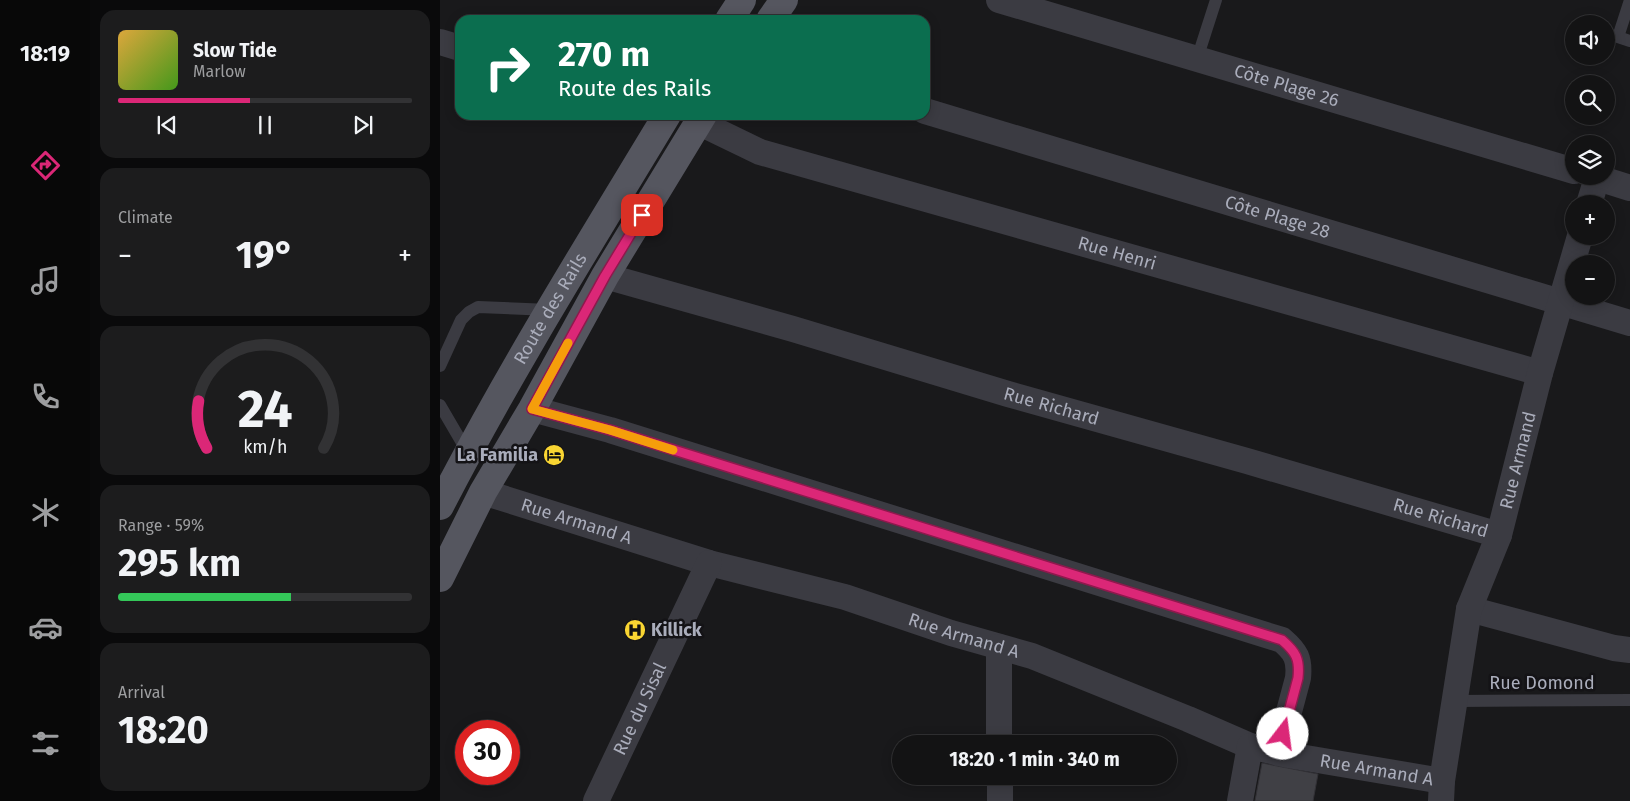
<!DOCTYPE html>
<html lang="en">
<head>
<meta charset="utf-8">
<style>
	:root { --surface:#131314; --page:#1c1c1d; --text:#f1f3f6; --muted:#9d9ea0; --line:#323234; --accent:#db2777 }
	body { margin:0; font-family:"Fira Sans",sans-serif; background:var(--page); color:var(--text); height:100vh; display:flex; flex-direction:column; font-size:19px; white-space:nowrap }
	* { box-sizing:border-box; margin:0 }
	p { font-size:16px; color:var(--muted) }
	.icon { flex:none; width:28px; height:28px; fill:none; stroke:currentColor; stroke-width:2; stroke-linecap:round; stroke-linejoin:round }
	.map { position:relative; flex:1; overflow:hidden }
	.details { display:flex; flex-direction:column; gap:10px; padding:10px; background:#0a0a0b; width:350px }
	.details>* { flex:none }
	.hud { position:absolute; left:15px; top:15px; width:475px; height:105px; border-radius:15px; box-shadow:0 2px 12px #0003,0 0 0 1px var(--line); background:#0b6e4f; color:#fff; overflow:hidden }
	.tools { position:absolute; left:1125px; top:15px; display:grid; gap:10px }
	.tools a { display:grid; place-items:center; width:50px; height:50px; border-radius:50%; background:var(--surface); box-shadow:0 2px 12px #0003,0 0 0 1px var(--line); font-size:25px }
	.speed { position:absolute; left:15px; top:720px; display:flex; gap:10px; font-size:25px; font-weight:700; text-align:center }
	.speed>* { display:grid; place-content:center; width:65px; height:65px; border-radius:50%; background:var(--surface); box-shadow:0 2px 12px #0003,0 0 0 1px var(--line); line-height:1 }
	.speed .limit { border:8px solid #d22; background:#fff; color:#111 }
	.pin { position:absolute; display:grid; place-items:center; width:42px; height:42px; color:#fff; margin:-21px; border-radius:10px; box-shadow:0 2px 8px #0006 }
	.me { position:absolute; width:55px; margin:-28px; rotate:15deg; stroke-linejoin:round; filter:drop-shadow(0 0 4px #0008) }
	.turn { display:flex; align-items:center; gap:18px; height:105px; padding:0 20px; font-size:22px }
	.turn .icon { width:65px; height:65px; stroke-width:2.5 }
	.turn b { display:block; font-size:35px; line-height:42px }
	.big { font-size:38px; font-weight:700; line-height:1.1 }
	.details .widget { flex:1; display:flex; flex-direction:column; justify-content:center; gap:8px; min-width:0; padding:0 18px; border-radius:15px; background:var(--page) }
	.details .dial { align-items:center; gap:0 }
	.dial svg { height:130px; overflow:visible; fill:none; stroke:var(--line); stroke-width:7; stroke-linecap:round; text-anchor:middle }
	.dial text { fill:var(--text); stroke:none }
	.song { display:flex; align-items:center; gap:15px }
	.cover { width:60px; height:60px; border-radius:8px; background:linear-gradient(135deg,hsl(40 70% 55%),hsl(100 70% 35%)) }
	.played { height:5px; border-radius:2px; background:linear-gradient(90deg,var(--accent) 45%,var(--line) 45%) }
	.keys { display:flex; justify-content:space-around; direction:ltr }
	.heat { display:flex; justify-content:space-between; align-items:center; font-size:28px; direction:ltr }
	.charge { height:8px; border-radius:4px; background:linear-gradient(90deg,#34c759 59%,var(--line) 0) }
	.trip { position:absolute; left:452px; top:735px; width:285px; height:50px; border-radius:25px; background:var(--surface); box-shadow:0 2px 12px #0003,0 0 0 1px var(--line); font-weight:700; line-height:50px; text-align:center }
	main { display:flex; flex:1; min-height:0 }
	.menu { display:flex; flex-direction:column; width:90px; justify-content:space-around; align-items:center; background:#080808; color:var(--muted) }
	.menu .icon { width:35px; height:35px }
	.menu .current { color:var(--accent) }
	.menu b { font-size:22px; color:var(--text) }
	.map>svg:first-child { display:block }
	.building { fill:#404045; stroke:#333237 }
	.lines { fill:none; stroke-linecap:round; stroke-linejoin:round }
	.service { stroke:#3b3b42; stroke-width:12 }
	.minor { stroke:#3b3b42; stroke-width:26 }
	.primary { stroke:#55565f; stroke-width:28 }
	.route-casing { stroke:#8e194d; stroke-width:12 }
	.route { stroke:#db2777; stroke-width:9 }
	.slow { stroke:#f59e0b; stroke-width:9 }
	.labels { text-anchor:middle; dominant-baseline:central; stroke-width:5; stroke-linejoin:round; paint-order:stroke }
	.street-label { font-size:18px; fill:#aaadbb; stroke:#141316 }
	.poi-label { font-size:18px; font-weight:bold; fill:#aaadbb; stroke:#141316; text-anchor:end }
</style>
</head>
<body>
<main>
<nav class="menu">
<b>18:19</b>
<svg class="icon current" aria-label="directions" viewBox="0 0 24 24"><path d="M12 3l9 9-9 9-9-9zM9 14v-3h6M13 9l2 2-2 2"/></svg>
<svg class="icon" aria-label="music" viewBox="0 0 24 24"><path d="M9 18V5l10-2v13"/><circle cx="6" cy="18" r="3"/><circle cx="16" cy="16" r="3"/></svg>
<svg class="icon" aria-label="phone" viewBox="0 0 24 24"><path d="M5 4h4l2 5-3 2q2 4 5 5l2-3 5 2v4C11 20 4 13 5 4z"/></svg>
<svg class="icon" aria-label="climate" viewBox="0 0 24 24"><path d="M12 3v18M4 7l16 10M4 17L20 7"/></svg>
<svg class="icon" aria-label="car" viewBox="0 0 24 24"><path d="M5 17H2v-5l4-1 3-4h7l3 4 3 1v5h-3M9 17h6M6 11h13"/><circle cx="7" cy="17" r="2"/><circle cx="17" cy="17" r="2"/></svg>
<svg class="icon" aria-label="filters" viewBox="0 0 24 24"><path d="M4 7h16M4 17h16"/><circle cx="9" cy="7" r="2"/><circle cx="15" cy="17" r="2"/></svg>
</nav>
<section class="details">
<div class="widget">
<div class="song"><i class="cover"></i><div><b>Slow Tide</b><p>Marlow</p></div></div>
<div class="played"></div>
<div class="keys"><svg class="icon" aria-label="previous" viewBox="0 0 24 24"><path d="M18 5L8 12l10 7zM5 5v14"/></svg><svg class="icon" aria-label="pause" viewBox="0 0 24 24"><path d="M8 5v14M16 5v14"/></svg><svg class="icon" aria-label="next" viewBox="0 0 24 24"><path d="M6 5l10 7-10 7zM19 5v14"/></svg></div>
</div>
<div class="widget"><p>Climate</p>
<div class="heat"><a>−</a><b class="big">19°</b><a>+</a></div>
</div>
<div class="widget dial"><svg viewBox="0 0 100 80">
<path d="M14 69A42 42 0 1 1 86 69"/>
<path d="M14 69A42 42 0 0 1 9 40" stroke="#db2777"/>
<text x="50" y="56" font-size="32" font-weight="700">24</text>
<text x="50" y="72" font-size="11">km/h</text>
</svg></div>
<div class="widget"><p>Range · 59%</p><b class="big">295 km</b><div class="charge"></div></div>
<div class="widget"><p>Arrival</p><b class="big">18:20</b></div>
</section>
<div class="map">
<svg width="1190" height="801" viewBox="0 0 1190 801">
	<rect width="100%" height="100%" fill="#19191b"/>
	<path class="building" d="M822,763L878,774L873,801H815Z"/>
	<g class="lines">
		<path class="service" d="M1190,0L1178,37L1190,41
			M757,59L776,0
			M0,366L21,320L29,312L38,307L110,310
			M0,405L28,453
			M1015,701L1190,700"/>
		<g class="minor">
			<path id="s1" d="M559,0L1134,171"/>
			<path d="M0,42L20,48"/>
			<path id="s2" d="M485,111L1190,323"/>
			<path id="s3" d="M258,122L320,152L1100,373"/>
			<path d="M1152,176L1190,188"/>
			<path d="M1149,204L1157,178"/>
			<path id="s4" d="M165,276L353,329L568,394L807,461L1059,535"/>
			<path d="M92,409L170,430L842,640C856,652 860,659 858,678L838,753"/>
			<path id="s5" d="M43,492L269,563L405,597L511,633L592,656L748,719L810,746L848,755L1002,781"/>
			<path d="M1029,609L1174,648L1190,650"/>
			<path d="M559,647V744"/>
			<path d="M560,776V801"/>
			<path id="s6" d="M156,801L269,563"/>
			<path d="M800,801L810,746"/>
			<path id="s7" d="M1001,801L1002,781L1029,609L1059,535L1100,373L1140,236"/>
		</g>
		<g class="primary">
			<path d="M289,20L302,0"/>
			<path d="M330,20L344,0"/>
			<path id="s8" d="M0,506C69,372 149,244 227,115"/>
			<path d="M0,578L43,492L92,409L165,276L263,115"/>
		</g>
	</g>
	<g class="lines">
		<g class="route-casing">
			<path id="route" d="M202,215L165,276L92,409L170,430L842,640C856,652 860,659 858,678L843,734"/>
		</g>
		<use href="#route" class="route"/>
		<path class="slow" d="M128,343L92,409L170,430L233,450"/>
	</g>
	<defs>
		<g id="hotel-disc" transform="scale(1.125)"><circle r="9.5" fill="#f9d532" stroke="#141316"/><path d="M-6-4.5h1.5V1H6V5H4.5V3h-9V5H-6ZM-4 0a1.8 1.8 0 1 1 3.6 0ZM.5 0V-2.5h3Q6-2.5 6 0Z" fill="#111"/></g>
		<g id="hospital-disc" transform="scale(1.125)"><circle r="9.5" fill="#f9d532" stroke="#141316"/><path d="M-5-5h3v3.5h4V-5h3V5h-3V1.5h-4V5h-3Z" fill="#111"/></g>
	</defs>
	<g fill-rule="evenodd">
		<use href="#hotel-disc" x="114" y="455"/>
		<use href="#hospital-disc" x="195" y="630"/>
	</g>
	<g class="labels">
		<g class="street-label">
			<text stroke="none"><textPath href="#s1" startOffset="300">Côte Plage 26</textPath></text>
			<text stroke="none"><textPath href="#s2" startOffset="368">Côte Plage 28</textPath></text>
			<text stroke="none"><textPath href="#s3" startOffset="440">Rue Henri</textPath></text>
			<text stroke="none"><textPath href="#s8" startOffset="226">Route des Rails</textPath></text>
			<text stroke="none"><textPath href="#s4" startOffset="465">Rue Richard</textPath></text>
			<text stroke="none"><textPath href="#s7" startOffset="351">Rue Armand</textPath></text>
			<text stroke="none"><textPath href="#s4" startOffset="870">Rue Richard</textPath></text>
			<text stroke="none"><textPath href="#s5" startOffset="98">Rue Armand A</textPath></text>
			<text stroke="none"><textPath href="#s5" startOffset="502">Rue Armand A</textPath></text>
			<text x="1102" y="683">Rue Domond</text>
			<text stroke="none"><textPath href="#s6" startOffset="102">Rue du Sisal</textPath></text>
			<text stroke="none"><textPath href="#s5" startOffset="938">Rue Armand A</textPath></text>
		</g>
		<g class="poi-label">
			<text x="98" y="455">La Familia</text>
			<text x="211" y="630" text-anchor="start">Killick</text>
		</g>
	</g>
</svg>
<div class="tools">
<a><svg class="icon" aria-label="sound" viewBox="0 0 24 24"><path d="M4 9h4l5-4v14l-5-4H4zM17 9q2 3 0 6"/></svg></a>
<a><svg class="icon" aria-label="search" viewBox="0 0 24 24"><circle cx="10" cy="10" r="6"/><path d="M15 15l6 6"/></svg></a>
<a><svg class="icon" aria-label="layers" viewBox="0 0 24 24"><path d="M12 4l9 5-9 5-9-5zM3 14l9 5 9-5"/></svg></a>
<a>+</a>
<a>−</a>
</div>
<div class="speed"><div class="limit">30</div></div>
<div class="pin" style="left:202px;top:215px;background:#d93025"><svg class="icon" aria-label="arrive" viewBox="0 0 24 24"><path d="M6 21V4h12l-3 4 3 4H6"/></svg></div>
<svg class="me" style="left:843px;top:734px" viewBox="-20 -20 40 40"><circle r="19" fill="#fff"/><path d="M0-13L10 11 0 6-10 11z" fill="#db2777"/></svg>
<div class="trip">18:20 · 1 min · 340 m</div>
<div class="hud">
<div class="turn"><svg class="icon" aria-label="right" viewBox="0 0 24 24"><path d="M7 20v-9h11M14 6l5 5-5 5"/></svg><div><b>270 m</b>Route des Rails</div></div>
</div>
</div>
</main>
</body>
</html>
